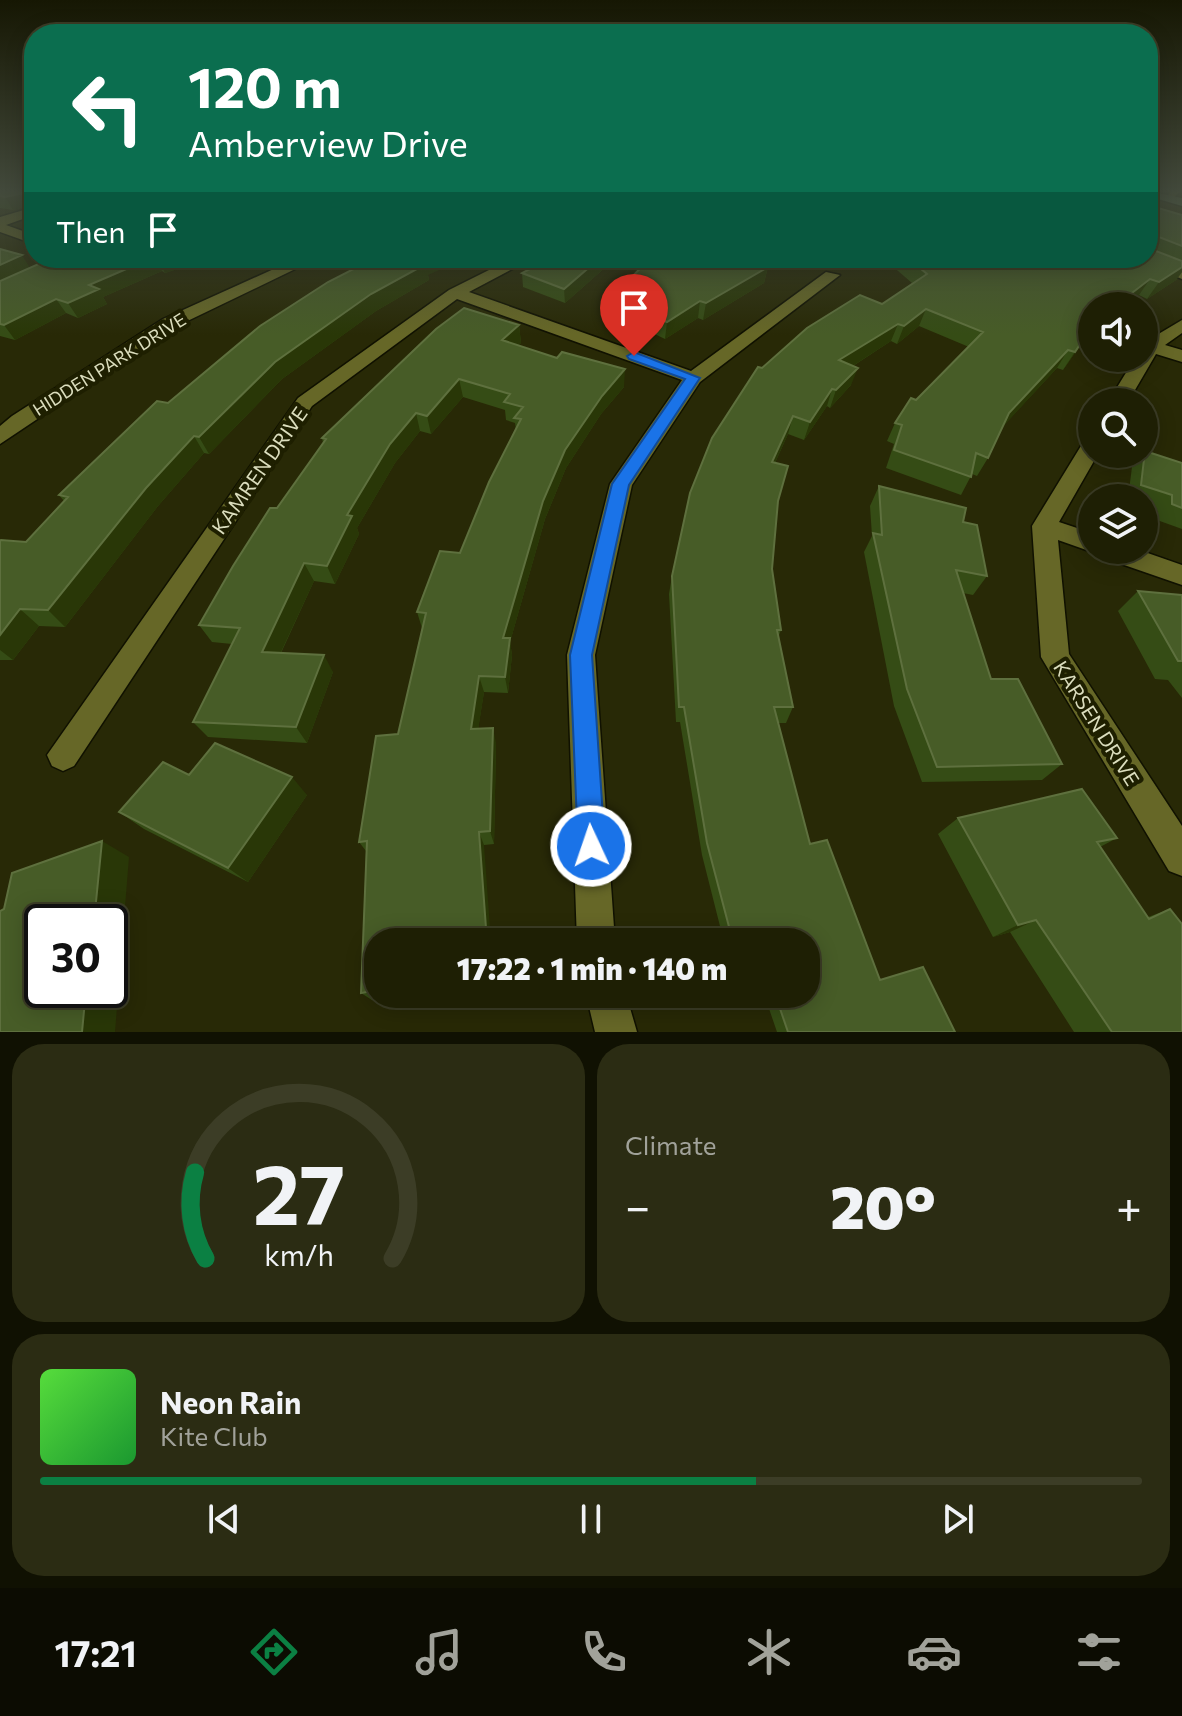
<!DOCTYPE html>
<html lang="en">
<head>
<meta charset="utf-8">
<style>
	:root { --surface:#1e1f04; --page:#2b2c13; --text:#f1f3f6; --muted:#a1a29a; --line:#3c3d26; --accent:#0b8043 }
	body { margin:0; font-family:Commissioner,sans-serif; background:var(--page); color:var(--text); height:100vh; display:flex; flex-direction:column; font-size:30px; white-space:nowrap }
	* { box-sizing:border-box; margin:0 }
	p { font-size:26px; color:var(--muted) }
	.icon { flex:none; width:44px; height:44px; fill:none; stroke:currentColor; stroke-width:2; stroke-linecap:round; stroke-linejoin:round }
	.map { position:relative; height:1032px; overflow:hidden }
	.details { display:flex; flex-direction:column; gap:12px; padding:12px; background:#101102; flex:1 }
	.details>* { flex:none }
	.hud { position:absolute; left:24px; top:24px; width:1134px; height:244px; border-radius:32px; box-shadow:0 4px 20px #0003,0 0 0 2px var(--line); background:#0b6e4f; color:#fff; overflow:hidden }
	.tools { position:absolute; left:1078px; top:292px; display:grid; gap:16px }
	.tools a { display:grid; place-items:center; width:80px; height:80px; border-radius:50%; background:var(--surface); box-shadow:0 4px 20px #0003,0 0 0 2px var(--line); font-size:40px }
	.speed { position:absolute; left:24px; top:904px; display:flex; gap:16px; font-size:40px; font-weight:700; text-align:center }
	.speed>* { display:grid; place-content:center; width:104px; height:104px; border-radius:50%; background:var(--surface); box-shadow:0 4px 20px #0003,0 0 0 2px var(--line); line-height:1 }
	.speed .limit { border:4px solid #111; border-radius:12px; background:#fff; color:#111 }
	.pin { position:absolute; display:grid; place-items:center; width:68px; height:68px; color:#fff; margin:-82px -34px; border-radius:50% 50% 50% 0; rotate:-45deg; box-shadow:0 0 8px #0007 }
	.pin .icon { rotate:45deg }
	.me { position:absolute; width:88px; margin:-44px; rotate:357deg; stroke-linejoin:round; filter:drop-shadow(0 0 6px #0008) }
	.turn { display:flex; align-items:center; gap:28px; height:168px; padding:0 32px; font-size:36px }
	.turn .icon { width:104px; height:104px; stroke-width:2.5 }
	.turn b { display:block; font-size:56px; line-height:68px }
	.then { display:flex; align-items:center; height:76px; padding:0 32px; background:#0003; gap:16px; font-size:30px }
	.big { font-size:60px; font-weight:800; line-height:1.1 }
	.details .widget { flex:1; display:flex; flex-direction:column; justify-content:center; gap:12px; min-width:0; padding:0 28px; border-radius:32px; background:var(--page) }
	.details .dial { align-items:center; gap:0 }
	.dial svg { height:208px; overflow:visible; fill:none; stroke:var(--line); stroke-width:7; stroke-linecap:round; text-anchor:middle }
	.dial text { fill:var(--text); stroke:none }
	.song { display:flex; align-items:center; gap:24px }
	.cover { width:96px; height:96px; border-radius:12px; background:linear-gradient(135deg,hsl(110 70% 55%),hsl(130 70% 35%)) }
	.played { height:8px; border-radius:4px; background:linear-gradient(90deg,var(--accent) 65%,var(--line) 65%) }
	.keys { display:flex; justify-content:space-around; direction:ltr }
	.heat { display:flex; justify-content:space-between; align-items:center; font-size:44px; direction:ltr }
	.details .tiles { flex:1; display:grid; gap:12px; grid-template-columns:1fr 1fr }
	.widget:last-child { grid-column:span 2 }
	.trip { position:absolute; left:364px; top:928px; width:456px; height:80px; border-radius:32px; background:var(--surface); box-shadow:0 4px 20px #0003,0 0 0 2px var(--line); font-weight:800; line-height:80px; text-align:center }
	.tab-bar { display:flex; height:128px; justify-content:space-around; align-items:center; background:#0c0c02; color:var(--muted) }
	.tab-bar .icon { width:56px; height:56px }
	.tab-bar .on { color:var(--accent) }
	.tab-bar b { font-size:36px; color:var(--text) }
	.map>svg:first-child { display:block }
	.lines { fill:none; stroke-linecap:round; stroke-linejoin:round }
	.service-casing { stroke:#101101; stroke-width:3 }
	.minor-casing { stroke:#101101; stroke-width:3 }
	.tertiary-casing { stroke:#101101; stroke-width:3 }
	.secondary-casing { stroke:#101101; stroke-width:3 }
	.service { fill:#666727; fill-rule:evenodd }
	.minor { fill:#666727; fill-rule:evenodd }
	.tertiary { fill:#666727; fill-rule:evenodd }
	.secondary { fill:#5a7656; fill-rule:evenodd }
	.wall { fill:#354c15 }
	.shaded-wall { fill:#293707 }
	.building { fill:#475c27; stroke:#5e703e; stroke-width:2 }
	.route { fill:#1a73e8; stroke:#114b97; stroke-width:2 }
	.labels { text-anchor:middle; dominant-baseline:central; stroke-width:8; stroke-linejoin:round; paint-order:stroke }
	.far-street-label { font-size:18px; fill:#dbddbd; stroke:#1e1f00 }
	.street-label { font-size:20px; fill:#dbddbd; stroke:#1e1f00 }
</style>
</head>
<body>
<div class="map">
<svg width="1182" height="1032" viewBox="0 0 1182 1032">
	<rect width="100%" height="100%" fill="#282906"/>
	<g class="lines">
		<g class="service-casing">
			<path id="service" d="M1172,191H1180L1172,200H1166L1165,198Z"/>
		</g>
		<g class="minor-casing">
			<path id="minor" d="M34,207V215L6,225L34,235V244L0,232V217Z
				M1148,256L1182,269V279L1132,258Z
				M64,258H84L0,298V287Z
				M513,258H533L469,292L691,371L826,272L840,275L700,382L632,485L595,655L615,942H577L567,655L610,484L682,380L457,299L312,406L74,766L63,771L52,766L47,755L298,398L449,290Z
				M1182,320V333L1165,345L1182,350V362L1156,354L1128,402H1108L1135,358H1144L1145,342Z
				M1092,439V454H1098L1059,522L1092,533V550H1139L1182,565V585L1101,557L1098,551L1092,552L1058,540L1069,654L1182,826V876L1169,871L1041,657L1032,526L1084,441Z
				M586,994H626L637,1032H595Z"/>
		</g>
		<g class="tertiary-casing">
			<path id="tertiary" d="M298,258H318L175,327L0,444V426L12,416L163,319Z"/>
		</g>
		<g class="secondary-casing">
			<path id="secondary" d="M1148,191L1182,198V206L1148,196Z"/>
		</g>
		<use href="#service" class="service"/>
		<use href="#minor" class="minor"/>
		<use href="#tertiary" class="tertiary"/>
		<use href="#secondary" class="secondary"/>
	</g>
	<path class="wall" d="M0,191H34V216L28,206L13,210L0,208Z
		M1148,205L1182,215V272L1176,280L1147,299L1139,295L1092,306V333L1084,340L1063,370L1057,368L1003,426L988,458L977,476L972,474L961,495L886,468L894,444L887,441L895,423L969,347L919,326L897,344L891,341L853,366L851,385L830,408L827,406L804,440L788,434L775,463L778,501L772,569L781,630L778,638L793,707L786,723H778L810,844L880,980L955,1032H777L764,994H806V942H724L702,855L680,722H676L669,594L672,576L762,368L882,304L912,283L883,258H1148Z
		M0,249L30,268L66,269L92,258H211L165,273L162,271L103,297L107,304L78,318L66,313L15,340L0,336Z
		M551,258H616L565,303L523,287L522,273Z
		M779,258L765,266L768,267L764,283L703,320L698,318L665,339L613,314V297Z
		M428,275L429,280L376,311L282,379L209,454L204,453L158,506L65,627L39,626L13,660H0V541L26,542L64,501L59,495L168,403Z
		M519,325L521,343L518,345L624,387L601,414L566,468L545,519L510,642L512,655L508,693L484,692L478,729L496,743L494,844L484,845L378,942V994H399L372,1000L361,993L366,851L359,842L398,734L422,628L417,612L460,553L516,430L515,423L506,420L505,410L463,397L431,434L420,431L395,463L357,528L359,534L335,584L314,581L281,653L333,672L307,743L208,737L193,722L232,644L212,642L199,625L277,508L323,443L322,438Z
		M1145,451L1182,463V529L1157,520L1158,511L1144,506V498H1128L1132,467Z
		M879,486L963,522L987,576L973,595L963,593L991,679L1062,764L1042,780L922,782L894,706L864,552L872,536L870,506Z
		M1138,591L1182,595V698L1168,680L1155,679L1118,611Z
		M189,775L307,795L248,882L144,829L119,812Z
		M958,818L1117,838L1100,847L1148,917L1170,909L1182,1032H1074L1010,932L993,937L938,834Z"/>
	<path class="shaded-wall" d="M28,192L27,204L28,206L13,210L5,197Z
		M22,255L31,270L0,284V265Z
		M152,258H155L162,271L103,297L107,304L78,318L68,303L89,285Z
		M161,258H211L165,273L158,259Z
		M428,258H466L428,275L429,280L376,311L282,379L209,454L199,437L275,362L420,261Z
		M600,258H616L565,303L564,289Z
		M753,258H779L747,276L750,260Z
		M768,267L764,283L703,320L706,303Z
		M1182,267V272L1176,280L1147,299L1159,282Z
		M1150,279L1139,295L1126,306H1115Z
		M56,299L66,313L15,340L4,325Z
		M700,301L698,318L665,339L667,322Z
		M926,309L919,326L897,344L904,326Z
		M898,324L891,341L834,378L839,360Z
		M519,325L521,343L504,358L502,340Z
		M1092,326V333L1084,340L1063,370Z
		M1068,350L1057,368L999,431L1009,413Z
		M858,368L851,385L830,408L836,390Z
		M625,369L624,387L601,414L566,468L545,519L510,642L512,655L508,693L505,677L503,638L543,501L565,450L602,396Z
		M459,379L463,397L431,434L427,416Z
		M832,389L827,406L804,440L810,422Z
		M416,413L420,431L395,463L357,528L359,534L335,584L327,566L347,515L390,444Z
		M793,416L788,434L767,480L772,462Z
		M194,436L204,453L158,506L65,627L48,610L146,488Z
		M304,563L314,581L273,669L262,652Z
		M20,609L39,626L13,660L0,650V635Z
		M324,655L333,672L307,743L296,727Z
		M479,676L484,692L476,744L471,729Z
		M493,728L496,743L494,844L490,831Z
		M292,777L307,795L248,882L228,868Z
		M479,832L484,845L491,942H487Z
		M102,841L129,857L115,1032H82L86,990H110V922H94Z
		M1036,920L1010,932L993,937L1018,925Z"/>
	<path class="building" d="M0,191H34V207L27,204L28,192L5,197L0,196Z
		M1148,205L1182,215V246L1159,237L1148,238Z
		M1148,248L1182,261V267L1159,282L1150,279L1115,306H1092V326L1075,352L1068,350L1009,413L988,458L976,453L971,477L894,450L902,425L895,423L911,398L916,400L983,332L926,309L904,326L898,324L839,360L858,368L836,390L832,389L810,422L793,416L772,462L788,466L778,501L772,569L781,630H777L793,707H774L810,844L827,840L880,980L923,967L955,1032H788L775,994H806V942H733L707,843L684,707H679L672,576L690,493L712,438L758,367L762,368L807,328L860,295L882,304L927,274L908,258H1148Z
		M0,249L22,255L0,265Z
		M92,258H152L89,285L99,289L68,303L56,299L4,325L0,324V281L43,262L66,269Z
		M375,258H428L420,261L426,264L371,294L275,362L199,437L194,436L146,488L48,610L20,609L0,635V541L1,540L26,542L68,497L59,495L157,401L168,403L260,326L328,282Z
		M551,258H600L564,289L522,273Z
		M650,258H753L750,260L768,267L706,303L700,301L667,322L613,297Z
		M464,308L519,325L502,340L557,358L562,352L625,369L602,396L565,450L543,501L503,638H510L505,677L479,676L471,729L493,728L490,831L479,832L487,942H378V990L361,993L367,841L359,842L376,736L398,734L426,613L417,612L440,551L460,553L489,482L521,419L514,418L523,407L504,402L510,394L459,379L427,416L416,413L390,444L347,515L352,516L327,566L304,563L262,652L324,655L296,727L193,722L240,628L199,625L233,566L270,508H277L326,439L322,438L436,329Z
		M1145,451L1182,463V508L1172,504V495L1141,485Z
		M879,486L966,508L963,522L977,525L987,576L956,570L991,679H1018L1062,764L937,767L907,689L873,533L882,535Z
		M1138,591L1182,595V661H1178Z
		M215,743L292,777L228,868L119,812L163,762L189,775Z
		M1082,789L1117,838L1097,842L1149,919L1170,909L1182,924V1032H1112L1036,920L1018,925L958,818Z
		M102,841L94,922H42V990H86L82,1032H0V911L4,909L12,873Z"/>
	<linearGradient id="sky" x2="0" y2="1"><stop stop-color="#161703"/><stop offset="0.57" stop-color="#42493b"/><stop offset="1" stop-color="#42493b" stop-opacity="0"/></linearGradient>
	<rect width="1182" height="335" fill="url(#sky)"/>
	<path class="route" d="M634,352L700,378L629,485L592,655L605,846L601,856L591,860L582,856L578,846L570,655L612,484L685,379L629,359L627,356Z"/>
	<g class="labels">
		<g class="far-street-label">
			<text transform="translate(109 364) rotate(-32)">HIDDEN PARK DRIVE</text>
		</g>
		<g class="street-label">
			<text transform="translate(259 470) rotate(-55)">KAMREN DRIVE</text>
			<text transform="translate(1097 723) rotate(58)">KARSEN DRIVE</text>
		</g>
	</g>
</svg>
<div class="tools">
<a><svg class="icon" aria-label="sound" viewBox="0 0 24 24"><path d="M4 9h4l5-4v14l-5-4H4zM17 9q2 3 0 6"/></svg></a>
<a><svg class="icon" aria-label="search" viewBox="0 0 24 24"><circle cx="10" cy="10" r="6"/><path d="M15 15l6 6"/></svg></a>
<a><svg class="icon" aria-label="layers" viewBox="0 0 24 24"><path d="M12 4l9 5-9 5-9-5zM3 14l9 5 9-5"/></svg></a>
</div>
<div class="speed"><div class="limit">30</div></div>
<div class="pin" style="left:634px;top:356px;background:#d93025"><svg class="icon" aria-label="arrive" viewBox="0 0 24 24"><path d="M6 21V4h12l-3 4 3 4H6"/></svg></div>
<svg class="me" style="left:591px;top:846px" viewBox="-20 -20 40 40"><circle r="17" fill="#1a73e8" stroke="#fff" stroke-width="3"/><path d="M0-11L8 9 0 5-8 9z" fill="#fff"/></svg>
<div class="trip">17:22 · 1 min · 140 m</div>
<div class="hud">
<div class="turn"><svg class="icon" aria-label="left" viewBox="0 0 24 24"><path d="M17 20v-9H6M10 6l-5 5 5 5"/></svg><div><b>120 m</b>Amberview Drive</div></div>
<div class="then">Then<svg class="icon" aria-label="arrive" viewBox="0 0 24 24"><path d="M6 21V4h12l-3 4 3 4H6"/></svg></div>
</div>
</div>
<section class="details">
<div class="tiles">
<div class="widget dial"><svg viewBox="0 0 100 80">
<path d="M14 69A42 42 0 1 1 86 69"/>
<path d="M14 69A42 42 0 0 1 10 36" stroke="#0b8043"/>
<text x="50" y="56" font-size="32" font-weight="700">27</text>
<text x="50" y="72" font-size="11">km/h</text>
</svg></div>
<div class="widget"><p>Climate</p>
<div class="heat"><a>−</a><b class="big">20°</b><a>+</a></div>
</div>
<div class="widget">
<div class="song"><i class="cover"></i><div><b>Neon Rain</b><p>Kite Club</p></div></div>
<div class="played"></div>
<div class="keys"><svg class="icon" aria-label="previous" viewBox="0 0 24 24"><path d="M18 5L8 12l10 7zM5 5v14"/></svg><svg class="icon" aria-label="pause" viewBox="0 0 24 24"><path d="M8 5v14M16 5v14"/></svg><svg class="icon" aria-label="next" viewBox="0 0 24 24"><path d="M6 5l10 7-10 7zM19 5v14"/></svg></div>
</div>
</div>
</section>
<nav class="tab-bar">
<b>17:21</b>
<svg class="icon on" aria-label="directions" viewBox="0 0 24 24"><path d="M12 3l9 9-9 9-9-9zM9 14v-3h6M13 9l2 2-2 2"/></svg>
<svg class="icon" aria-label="music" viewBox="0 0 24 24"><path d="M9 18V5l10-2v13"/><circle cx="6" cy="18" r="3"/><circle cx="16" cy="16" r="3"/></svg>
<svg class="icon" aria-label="phone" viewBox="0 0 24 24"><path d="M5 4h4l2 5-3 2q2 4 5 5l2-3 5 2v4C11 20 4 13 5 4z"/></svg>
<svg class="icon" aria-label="climate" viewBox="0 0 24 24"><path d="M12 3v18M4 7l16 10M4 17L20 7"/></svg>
<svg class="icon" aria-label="car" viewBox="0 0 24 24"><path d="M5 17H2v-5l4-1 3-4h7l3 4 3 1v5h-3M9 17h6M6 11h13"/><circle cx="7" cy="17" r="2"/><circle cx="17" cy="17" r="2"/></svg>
<svg class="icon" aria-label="filters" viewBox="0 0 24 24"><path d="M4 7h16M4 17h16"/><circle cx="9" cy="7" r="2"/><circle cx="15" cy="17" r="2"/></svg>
</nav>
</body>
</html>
